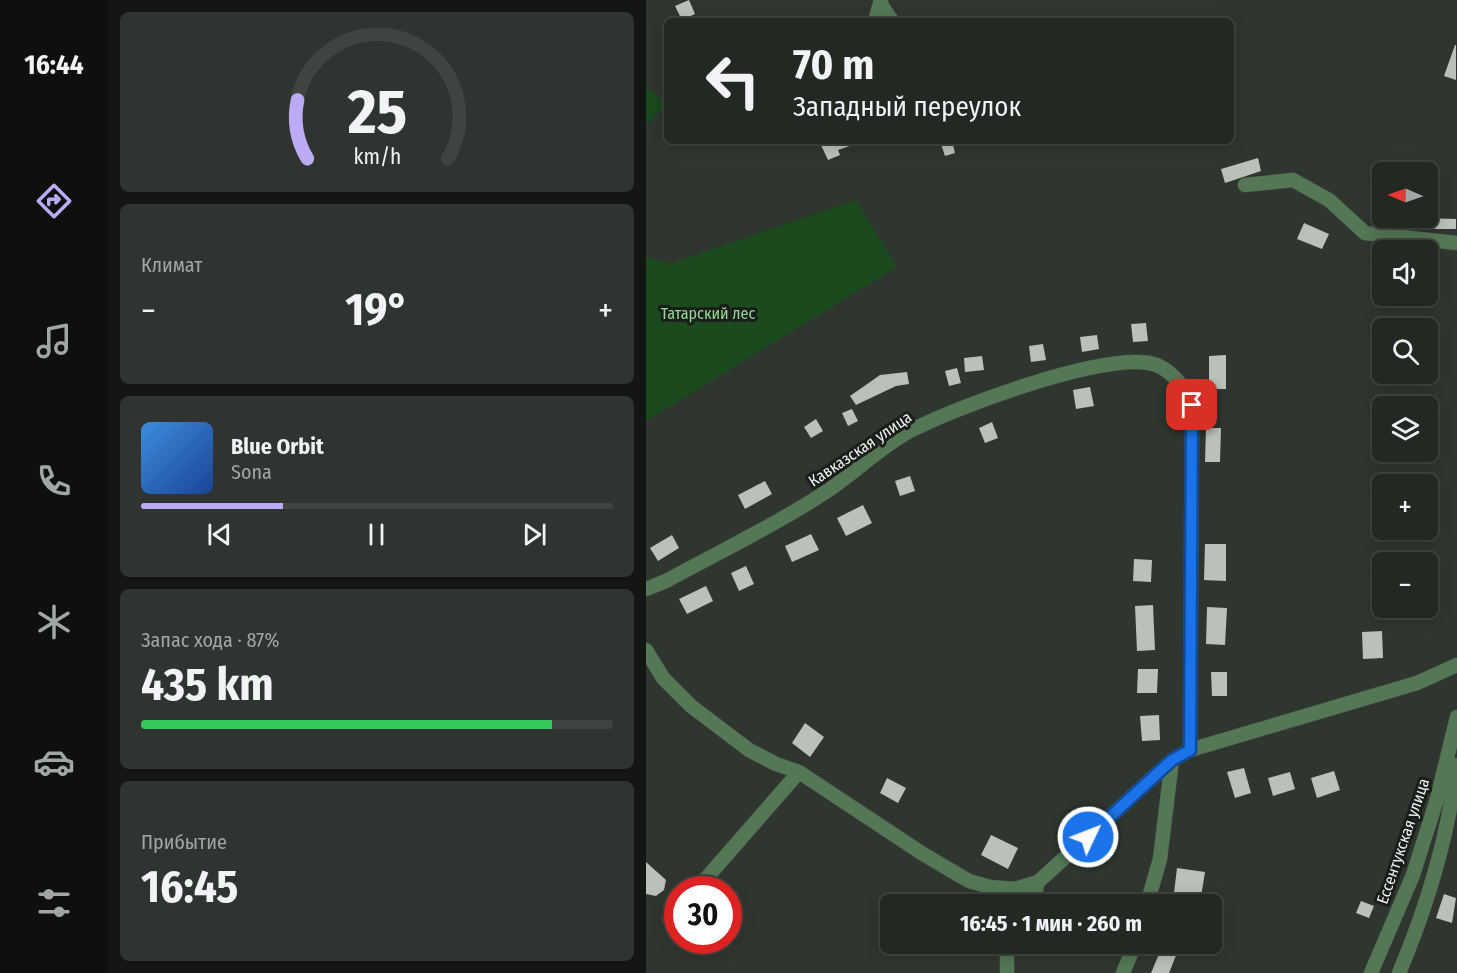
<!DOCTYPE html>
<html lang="ru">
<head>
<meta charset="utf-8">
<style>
	:root { --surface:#232823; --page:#2f3430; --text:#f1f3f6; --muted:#a3a6a6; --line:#404441; --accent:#bcaaf5 }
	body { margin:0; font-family:"Fira Sans Condensed",sans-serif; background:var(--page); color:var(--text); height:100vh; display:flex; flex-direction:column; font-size:22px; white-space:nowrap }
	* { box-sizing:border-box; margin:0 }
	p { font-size:20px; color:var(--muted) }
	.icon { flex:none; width:33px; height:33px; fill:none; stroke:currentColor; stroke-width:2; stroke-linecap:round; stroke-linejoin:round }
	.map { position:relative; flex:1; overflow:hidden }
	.details { display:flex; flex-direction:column; gap:12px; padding:12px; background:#131613; width:538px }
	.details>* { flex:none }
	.top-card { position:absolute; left:18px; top:18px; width:570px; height:126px; border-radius:9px; box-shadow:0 3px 15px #0003,0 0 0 2px var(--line); background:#232823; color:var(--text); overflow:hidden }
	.needle { width:39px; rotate:272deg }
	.tools { position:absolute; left:726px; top:162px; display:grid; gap:12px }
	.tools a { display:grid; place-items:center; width:66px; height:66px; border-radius:9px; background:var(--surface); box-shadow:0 3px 15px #0003,0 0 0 2px var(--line); font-size:30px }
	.speed { position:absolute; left:18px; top:876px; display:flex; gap:12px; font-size:30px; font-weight:700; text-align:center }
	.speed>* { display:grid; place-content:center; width:78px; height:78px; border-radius:50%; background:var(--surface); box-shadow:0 3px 15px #0003,0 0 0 2px var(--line); line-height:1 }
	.speed .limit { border:9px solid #d22; background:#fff; color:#111 }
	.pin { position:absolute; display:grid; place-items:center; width:51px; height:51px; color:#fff; margin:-26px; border-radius:12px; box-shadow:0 3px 9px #0006 }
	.me { position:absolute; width:66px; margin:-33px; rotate:47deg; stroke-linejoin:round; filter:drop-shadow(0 0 4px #0008) }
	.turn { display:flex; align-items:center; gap:21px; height:126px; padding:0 30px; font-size:27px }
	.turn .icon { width:78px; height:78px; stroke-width:2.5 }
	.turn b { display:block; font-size:42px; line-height:51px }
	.big { font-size:45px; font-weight:700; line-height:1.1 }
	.details .tile { flex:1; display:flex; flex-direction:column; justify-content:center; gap:9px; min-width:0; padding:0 21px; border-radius:9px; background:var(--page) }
	.details .dial { align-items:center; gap:0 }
	.dial svg { height:156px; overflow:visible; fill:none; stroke:var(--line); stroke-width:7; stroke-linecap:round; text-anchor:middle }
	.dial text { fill:var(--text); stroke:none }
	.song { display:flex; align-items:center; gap:18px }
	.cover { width:72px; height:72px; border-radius:9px; background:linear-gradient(135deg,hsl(210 70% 55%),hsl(220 70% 35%)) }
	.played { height:6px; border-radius:3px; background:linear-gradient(90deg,var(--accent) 30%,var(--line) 30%) }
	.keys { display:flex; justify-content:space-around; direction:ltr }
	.heat { display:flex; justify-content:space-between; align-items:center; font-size:33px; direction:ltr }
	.charge { height:9px; border-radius:4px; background:linear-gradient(90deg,#34c759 87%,var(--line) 0) }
	.trip { position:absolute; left:234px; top:894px; width:342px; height:60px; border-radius:9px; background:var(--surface); box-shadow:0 3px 15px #0003,0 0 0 2px var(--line); font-weight:700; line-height:60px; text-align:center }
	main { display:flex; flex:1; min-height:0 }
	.tab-bar { display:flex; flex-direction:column; width:108px; justify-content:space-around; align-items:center; background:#0e100e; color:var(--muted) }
	.tab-bar .icon { width:42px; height:42px }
	.tab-bar .current { color:var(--accent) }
	.tab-bar b { font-size:27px; color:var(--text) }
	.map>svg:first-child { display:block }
	.green { fill:#1a4a1e }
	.building { fill:#b9c1b9 }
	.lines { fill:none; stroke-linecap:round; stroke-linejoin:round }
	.minor-casing { stroke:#4e554e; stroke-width:15 }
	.minor { stroke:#547855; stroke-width:14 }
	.route-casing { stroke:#114b97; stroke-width:15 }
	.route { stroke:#1a73e8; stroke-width:10 }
	.labels { text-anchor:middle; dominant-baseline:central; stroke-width:6; stroke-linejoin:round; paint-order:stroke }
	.park-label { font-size:16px; fill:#92da94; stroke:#1a1d1a }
	.street-label { font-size:16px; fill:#f0f5f0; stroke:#1a1d1a }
</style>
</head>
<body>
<main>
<nav class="tab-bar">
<b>16:44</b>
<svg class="icon current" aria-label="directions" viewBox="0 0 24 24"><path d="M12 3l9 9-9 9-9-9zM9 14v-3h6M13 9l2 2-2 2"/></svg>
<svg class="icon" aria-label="music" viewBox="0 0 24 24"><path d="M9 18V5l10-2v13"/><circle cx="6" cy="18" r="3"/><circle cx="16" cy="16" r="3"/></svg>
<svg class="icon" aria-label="phone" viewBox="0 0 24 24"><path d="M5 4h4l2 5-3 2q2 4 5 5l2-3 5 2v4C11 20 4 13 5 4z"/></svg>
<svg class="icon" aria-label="climate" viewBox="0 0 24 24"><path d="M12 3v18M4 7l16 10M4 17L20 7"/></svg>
<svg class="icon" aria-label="car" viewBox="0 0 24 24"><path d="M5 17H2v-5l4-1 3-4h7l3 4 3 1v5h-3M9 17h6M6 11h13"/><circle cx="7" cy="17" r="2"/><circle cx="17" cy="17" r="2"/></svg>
<svg class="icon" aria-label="filters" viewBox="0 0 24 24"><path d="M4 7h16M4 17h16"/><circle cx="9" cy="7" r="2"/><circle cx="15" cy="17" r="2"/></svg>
</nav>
<section class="details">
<div class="tile dial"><svg viewBox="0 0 100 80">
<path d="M14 69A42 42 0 1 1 86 69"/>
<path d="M14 69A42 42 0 0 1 9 39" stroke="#bcaaf5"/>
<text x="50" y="56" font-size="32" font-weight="700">25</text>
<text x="50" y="72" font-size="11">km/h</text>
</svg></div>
<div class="tile"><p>Климат</p>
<div class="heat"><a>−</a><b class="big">19°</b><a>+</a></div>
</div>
<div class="tile">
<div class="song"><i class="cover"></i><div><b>Blue Orbit</b><p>Sona</p></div></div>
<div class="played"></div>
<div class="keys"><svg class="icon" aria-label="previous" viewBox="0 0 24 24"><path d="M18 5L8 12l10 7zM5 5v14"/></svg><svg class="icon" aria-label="pause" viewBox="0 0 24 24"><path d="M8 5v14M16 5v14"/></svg><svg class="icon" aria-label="next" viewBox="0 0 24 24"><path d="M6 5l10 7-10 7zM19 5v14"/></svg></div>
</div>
<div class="tile"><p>Запас хода · 87%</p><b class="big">435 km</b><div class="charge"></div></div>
<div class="tile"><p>Прибытие</p><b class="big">16:45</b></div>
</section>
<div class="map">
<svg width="811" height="973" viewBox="0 0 811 973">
	<rect width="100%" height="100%" fill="#2f362f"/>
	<path class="green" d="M0,87L21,104L0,125Z
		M210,200L251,267L0,421V257L24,264Z"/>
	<path class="building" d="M43,0L49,14L36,20L29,6Z
		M809,45H810V80L798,76Z
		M183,141H214L215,142L192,150L194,155L182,160L175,145Z
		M294,141H306L309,153L299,156Z
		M612,158L615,171L579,183L575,169Z
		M775,218L810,219V229H775Z
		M658,223L683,234L676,249L651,239Z
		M500,323L502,341L487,342L485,324Z
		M451,335L453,349L436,352L434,337Z
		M397,344L400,360L385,362L383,346Z
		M580,355V389H563V356Z
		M336,356L338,370L319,372L318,358Z
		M311,368L315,383L303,386L299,371Z
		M261,372L263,384L250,386L210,405L204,396L234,375Z
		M444,387L448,406L430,409L427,390Z
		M206,409L212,421L202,426L196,413Z
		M170,419L177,431L165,438L158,427Z
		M346,422L352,438L339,443L333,428Z
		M560,428H575L574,462H559Z
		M264,476L269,491L254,496L249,481Z
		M119,481L126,494L99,509L92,495Z
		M217,505L226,523L200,536L191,518Z
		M165,534L173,550L146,562L139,546Z
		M26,535L33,548L12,561L4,548Z
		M559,544H580V581L558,580Z
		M488,559L506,560L505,582L487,581Z
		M100,566L108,584L93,591L85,573Z
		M60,586L67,601L41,614L33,599Z
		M507,605L509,650L491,651L489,606Z
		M561,607L581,608L579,645L560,644Z
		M736,631L737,658L717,659L716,632Z
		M492,669H512L511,693H491Z
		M565,672H581V696H566Z
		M513,715L514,740L496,741L494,716Z
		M159,723L178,737L164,757L146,743Z
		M598,768L605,793L589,798L581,772Z
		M688,771L694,790L671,798L665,778Z
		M644,772L649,789L627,796L622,778Z
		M241,778L260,788L252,803L234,793Z
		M345,835L372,848L362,869L335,855Z
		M0,862L20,880L18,890L10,896L0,894Z
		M531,868L559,872L555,897L528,893Z
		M798,894L810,898L806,923L790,918Z
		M715,901L728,906L723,918L710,913Z
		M391,944H422L417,954Z
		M516,947L531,953L523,973H505Z"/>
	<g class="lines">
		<g class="minor-casing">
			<path id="minor" d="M234,3L246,21
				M229,21L235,0
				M599,185L647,180L683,200L719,233L811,243
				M0,589L20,581C71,553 126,527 175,495C206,476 232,448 264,431C312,406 451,355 503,363C523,366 540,388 546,405L544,750
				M0,650L17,678L45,706L103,750L130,764L153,772L277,854L323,881L344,887L369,889L392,882L526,760L544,750L771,683L811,665
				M50,890L153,772
				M386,904L392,882
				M501,904L514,859L526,760
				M23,919L32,910
				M361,973V953L366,944
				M477,973L489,944
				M725,973L767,875L791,799L811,717
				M753,973C781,907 802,836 811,765"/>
		</g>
		<use href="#minor" class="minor"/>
	</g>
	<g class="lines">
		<g class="route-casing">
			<path id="route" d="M442,837L526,760L544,750L546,405"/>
		</g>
		<use href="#route" class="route"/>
	</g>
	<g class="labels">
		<g class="park-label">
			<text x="62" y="313">Татарский лес</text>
		</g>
		<g class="street-label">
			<text transform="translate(214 449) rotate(-34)">Кавказская улица</text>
			<text transform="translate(757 841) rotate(-71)">Ессентукская улица</text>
		</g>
	</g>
</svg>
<div class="tools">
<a><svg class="needle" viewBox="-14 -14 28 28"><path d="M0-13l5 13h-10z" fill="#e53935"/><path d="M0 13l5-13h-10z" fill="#a3a6a6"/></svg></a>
<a><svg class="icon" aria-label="sound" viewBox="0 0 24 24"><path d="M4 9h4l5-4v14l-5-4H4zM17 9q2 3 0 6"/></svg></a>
<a><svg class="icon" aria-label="search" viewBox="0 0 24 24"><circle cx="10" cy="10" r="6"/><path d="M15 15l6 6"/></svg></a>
<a><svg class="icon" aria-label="layers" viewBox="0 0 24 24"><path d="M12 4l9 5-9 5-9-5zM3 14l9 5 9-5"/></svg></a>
<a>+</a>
<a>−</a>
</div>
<div class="speed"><div class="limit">30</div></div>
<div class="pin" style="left:546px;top:405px;background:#d93025"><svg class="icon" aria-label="arrive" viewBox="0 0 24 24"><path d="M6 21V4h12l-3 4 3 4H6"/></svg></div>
<svg class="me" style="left:442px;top:837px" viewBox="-20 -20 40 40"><circle r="17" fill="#1a73e8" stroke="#fff" stroke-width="3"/><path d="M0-11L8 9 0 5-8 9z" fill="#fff"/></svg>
<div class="trip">16:45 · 1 мин · 260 m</div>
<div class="top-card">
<div class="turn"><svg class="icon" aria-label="left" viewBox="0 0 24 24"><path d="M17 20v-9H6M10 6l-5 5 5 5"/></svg><div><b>70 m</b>Западный переулок</div></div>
</div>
</div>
</main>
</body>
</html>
